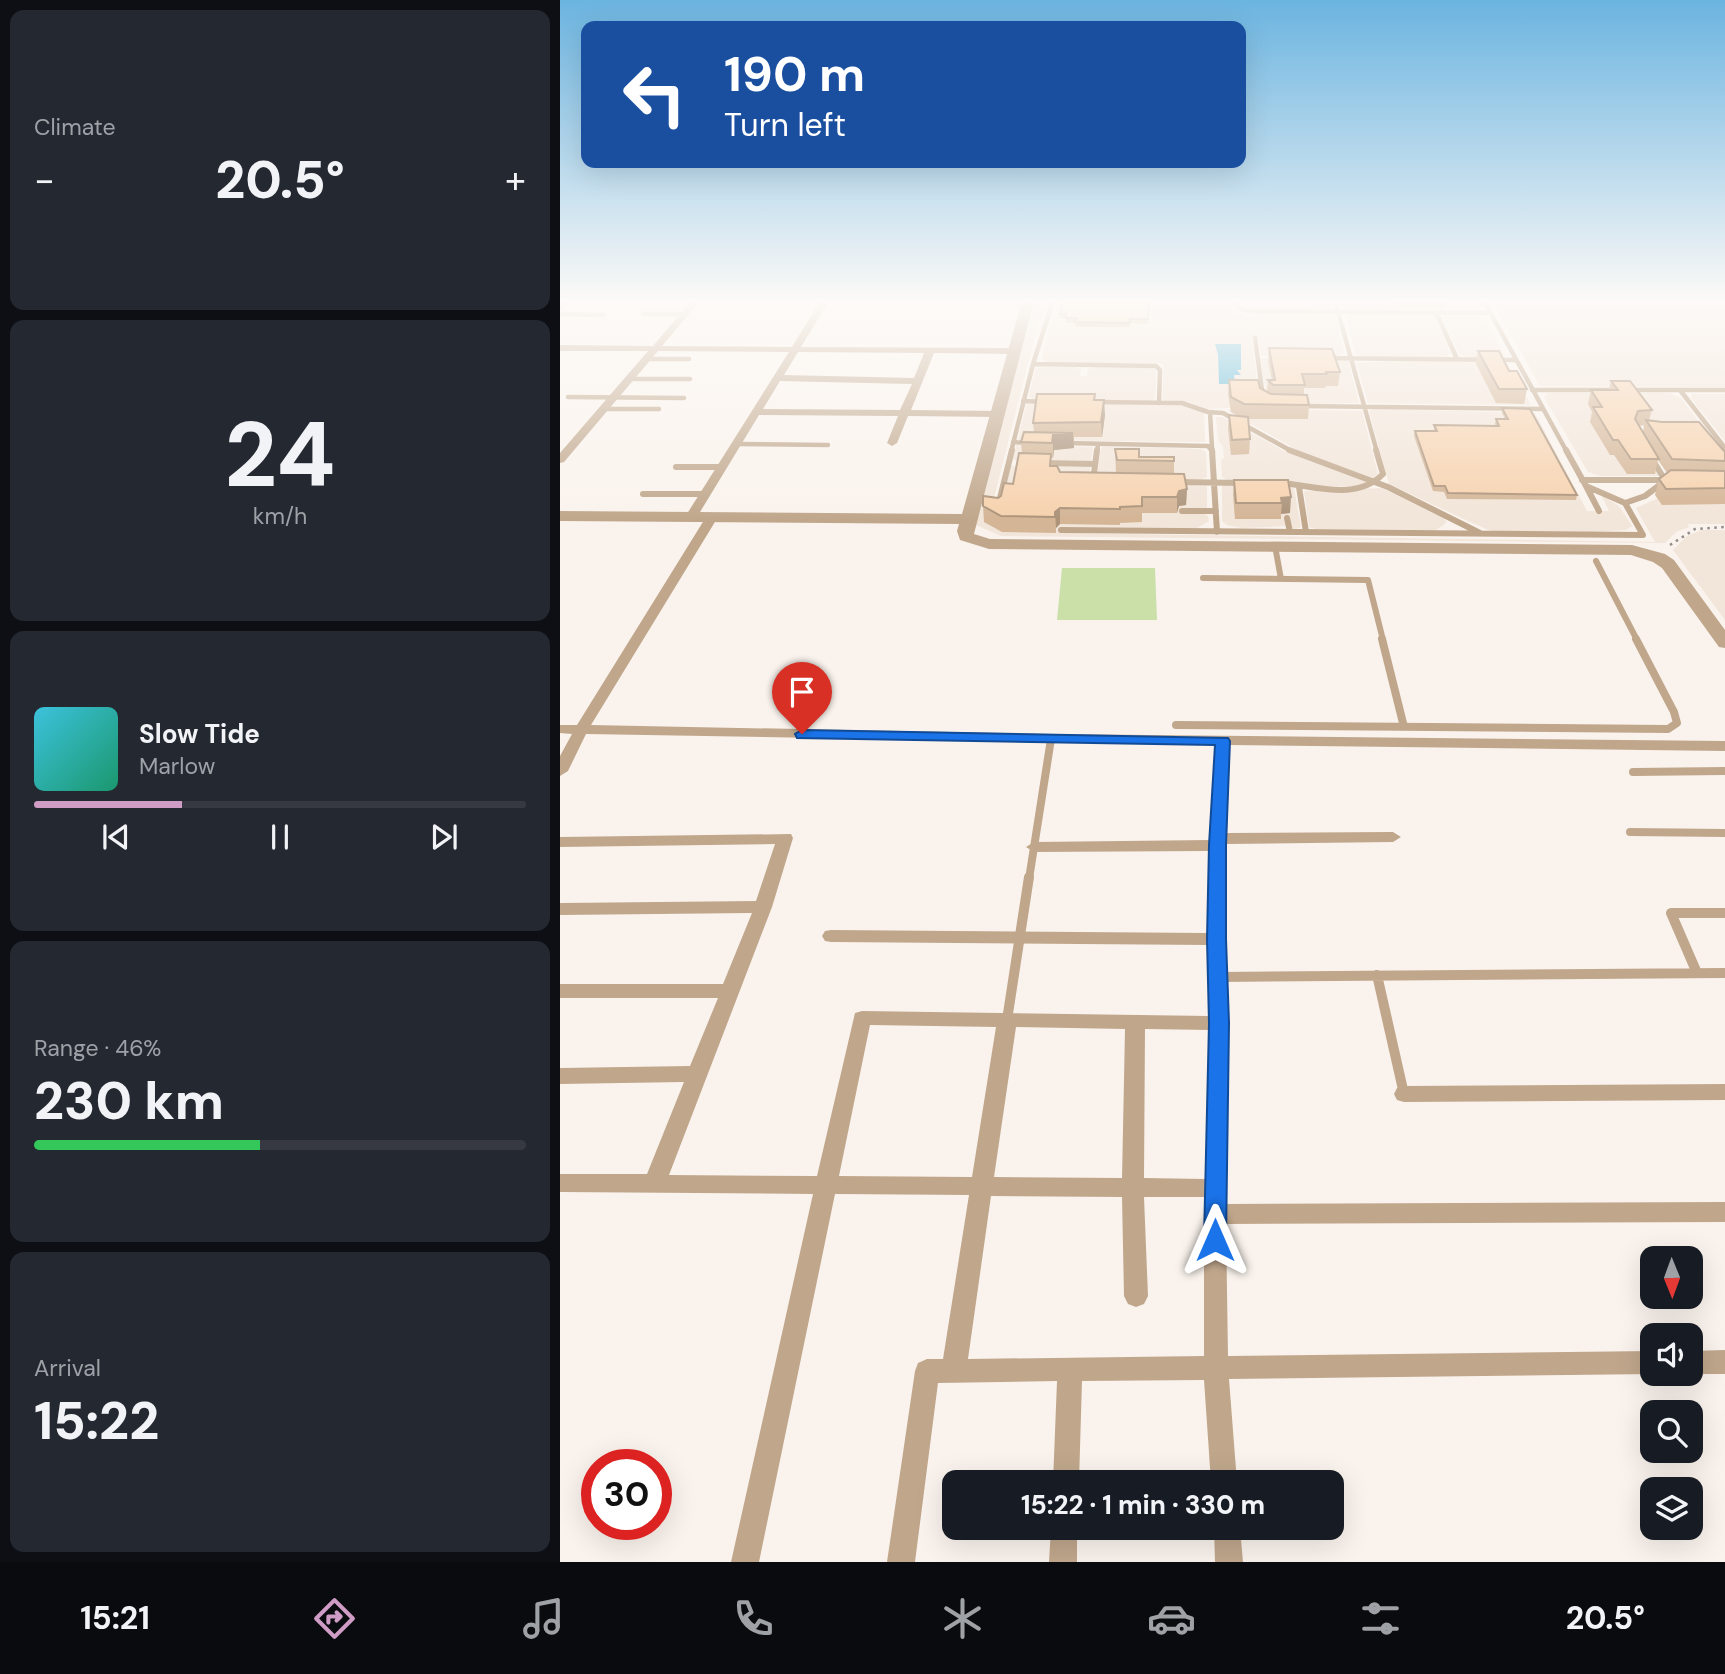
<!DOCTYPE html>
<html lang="en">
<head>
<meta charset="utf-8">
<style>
	:root { --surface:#171b24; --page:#242831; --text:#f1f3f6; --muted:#9ea1a6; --line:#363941; --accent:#cf9cc5 }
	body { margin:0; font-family:"DM Sans",sans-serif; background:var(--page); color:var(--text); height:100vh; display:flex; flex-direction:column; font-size:26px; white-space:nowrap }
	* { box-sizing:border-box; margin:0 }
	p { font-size:23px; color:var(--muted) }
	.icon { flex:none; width:38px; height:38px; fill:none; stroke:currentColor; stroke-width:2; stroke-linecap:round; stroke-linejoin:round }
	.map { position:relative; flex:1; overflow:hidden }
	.panel { display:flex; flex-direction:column; gap:10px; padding:10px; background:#0d0f14; width:560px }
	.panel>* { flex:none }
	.hud { position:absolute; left:21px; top:21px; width:665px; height:147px; border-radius:14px; box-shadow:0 7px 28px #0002; background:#1a4fa0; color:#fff; overflow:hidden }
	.needle { width:46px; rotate:179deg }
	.controls { position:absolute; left:1080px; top:1246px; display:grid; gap:14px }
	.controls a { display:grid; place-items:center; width:63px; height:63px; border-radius:14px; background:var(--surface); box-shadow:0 7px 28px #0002; font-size:35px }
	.speed { position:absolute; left:21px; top:1449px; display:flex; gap:14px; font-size:35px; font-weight:700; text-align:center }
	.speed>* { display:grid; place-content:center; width:91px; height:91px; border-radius:50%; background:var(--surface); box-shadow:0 7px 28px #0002; line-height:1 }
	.speed .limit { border:10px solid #d22; background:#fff; color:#111 }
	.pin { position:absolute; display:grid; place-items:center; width:60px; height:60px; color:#fff; margin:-72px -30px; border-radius:50% 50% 50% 0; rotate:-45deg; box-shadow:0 0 7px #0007 }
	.pin .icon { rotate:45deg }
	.me { position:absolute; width:77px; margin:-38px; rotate:0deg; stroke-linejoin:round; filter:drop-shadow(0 0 5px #0008) }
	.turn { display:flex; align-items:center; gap:24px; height:147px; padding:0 28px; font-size:32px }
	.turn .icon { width:91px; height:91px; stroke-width:2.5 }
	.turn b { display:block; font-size:49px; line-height:60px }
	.big { font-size:52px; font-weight:800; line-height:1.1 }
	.panel .card { flex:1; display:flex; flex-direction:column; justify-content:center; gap:10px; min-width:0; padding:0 24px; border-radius:14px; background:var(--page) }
	.panel .dial { align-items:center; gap:0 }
	.dial b { font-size:91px; line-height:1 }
	.song { display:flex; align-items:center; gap:21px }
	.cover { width:84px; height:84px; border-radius:10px; background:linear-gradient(135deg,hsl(190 70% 55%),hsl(160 70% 35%)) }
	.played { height:7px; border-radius:4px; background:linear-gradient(90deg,var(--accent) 30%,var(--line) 30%) }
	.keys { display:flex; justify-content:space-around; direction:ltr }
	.heat { display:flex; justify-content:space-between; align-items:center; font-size:38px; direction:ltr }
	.charge { height:10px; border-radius:5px; background:linear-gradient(90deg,#34c759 46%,var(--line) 0) }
	.trip { position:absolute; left:382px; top:1470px; width:402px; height:70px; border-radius:14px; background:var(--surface); box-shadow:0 7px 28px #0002; font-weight:800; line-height:70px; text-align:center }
	.tab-bar { display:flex; height:112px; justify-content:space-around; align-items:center; background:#090b0e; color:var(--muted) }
	.tab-bar .icon { width:49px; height:49px }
	.tab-bar .active { color:var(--accent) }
	.tab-bar b { font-size:32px; color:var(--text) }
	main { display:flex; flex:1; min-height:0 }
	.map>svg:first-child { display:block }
	.built { fill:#f2e5d9 }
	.green { fill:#cbdfa8 }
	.water { fill:#4fb3d5 }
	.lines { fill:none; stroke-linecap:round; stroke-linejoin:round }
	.path { stroke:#928d89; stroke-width:2.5; stroke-dasharray:2.5 4.5; stroke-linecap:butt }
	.service-far3 { stroke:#c0a78c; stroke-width:4.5 }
	.service-far2 { stroke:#c0a78c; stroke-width:6 }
	.service-far1 { stroke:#c0a78c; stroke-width:8 }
	.service { stroke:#c0a78c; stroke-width:10 }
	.minor { fill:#c0a78c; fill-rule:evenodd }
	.tertiary { fill:#c0a78c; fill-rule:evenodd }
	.wall { fill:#d4b596; fill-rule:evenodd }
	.shaded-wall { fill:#ac937a }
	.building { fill:#f6d2ae; stroke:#ac937a; stroke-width:2 }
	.route { fill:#1a73e8; stroke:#114b97; stroke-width:2 }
</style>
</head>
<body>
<main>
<section class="panel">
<div class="card"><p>Climate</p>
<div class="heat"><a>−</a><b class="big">20.5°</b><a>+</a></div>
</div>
<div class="card dial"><b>24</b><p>km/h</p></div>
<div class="card">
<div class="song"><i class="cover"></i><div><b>Slow Tide</b><p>Marlow</p></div></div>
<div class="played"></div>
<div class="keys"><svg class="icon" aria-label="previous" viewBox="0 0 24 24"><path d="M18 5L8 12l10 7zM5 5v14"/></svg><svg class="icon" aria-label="pause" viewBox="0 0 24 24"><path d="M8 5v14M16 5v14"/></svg><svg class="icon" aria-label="next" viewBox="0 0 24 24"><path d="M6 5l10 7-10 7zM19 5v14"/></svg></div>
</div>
<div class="card"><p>Range · 46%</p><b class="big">230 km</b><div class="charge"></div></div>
<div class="card"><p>Arrival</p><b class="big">15:22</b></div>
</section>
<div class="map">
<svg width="1165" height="1562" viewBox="0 0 1165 1562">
	<rect width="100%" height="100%" fill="#faf3ed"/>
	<path class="built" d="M473,301H488L483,318L478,324L431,510H440L451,466L530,467L529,479L647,486V507L643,513L648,516L649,521L637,528L502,527L501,533L1095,542L1076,508L1096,499L1120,483H1165V524H1128L1129,527L1116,532L1105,543L441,536L416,525Z
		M498,301H671L673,313H683L687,317L700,314H768L775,316L785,353L780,355L701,356L698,338H692L699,400L668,408L645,409L629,402L603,401V364L490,363L482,359L490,324L495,318Z
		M678,301H770L772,309L694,310L693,304H679Z
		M780,301H917L921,309L917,311L787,310L782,308Z
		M932,301H1165V387L980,386Z
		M786,315H866L875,317L891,354L885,357L802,356L795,354Z
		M887,315L924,317L945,356L909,358L899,354L882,318Z
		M700,358L788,360L799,403L728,404L707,398Z
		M844,360L940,361L948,364L971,405L808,403L796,363Z
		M482,367H516L521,369L520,376H527L528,369L535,367L592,368L596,370L595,399L590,401L475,400L469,397L475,369Z
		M988,393H1109L1121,398L1139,422L1133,426H1069L1100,476H1040L1028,472L984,397Z
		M1132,394H1165V441L1131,398Z
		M475,403L626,405L644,413L645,442L458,440L466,405Z
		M675,408L802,411L818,474L813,478L737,450L668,411Z
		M813,409L975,413L1027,511H1049L1041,495L1059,506L1072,526L1066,530L1031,532L931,531L908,521L829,484L809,411Z
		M656,417H662L726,452L806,482L799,486H749L735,481L667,480L662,477L661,460L664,458L663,447L658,440Z
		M456,445L533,447L531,461L453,460Z
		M541,446L641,449L646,452L647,477L638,480L537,479Z
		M666,485L734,487L741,527L736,529L726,526L682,528L667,525L662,521V486Z
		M822,488L885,518L886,523L876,530L756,529L749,527L744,491Z
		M1142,530H1165V620L1113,550L1127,536Z"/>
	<path class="green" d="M502,568H595L597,620H497Z"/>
	<path class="water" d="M655,344H681V370H677L681,375H674L675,384H659L658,355Z"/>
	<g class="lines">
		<path class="path" d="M1110,545L1135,529L1165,527"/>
		<path class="service-far3" d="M675,301L680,309L691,311L929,313
			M775,301L817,452
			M924,301L1007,452
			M876,312L897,359
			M0,314L43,315
			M83,314H125
			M695,338L703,397
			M765,358L955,360
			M87,359H129
			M473,364L596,366L600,370L599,403
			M70,379H130
			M972,390H1165
			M1120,390L1165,448
			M8,397L124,398
			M463,401L487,402
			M535,402L622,403L648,412L663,413L733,452
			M740,406L982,409
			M44,409H99
			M650,412L652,448
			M453,442L471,443
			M505,443L648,446L653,452
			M176,444L268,445
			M451,452L473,364L493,301
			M537,452L538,444"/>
		<path class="service-far2" d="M652,450L657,532
			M729,450L828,487L920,533
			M1092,459L1105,480
			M482,463L535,464
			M116,467H162
			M1022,480H1105
			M533,481L537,450
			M616,482L684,483
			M721,483C753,485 796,502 823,474L816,450
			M1026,486L1039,511
			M739,487L746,532
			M83,494H144
			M1065,503L1085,496L1105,481
			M438,506L452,450
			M622,511H656
			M727,518L730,532
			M501,530L1083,535L1065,503L1026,486L1006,450
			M715,546L721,579
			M1036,561L1077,640
			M643,578L808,580L823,640"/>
		<path class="service-far1" d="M822,639L844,727
			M616,725L1108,729L1117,723L1114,712L1076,639
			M1073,772L1165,771
			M1070,832L1165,833
			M469,879L491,739"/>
		<path class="service" d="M1137,973L1111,913H1165
			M817,975L844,1094
			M659,977L1165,973
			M447,1020L469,877"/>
		<path class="minor" d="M2,301H11L0,311V303Z
			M131,301H140L102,346L232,347L260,301H269L241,347L455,348L460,351L455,354L374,353L351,410L438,411L443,414L438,417L348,416L337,443L332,446L327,443L338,416L199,415L137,517L131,521L125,517L229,352L98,351L4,462L0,463V453L88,351H0V345L93,346ZM238,352L364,353L354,378L224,375ZM220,381L352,384L340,410L203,409Z
			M152,513L158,517L31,725L491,734L1165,741V751L670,745L667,833L833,832L841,837L833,842L666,844L665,939L669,1023L666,1204L1165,1202V1222L666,1224L668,1356L1092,1351V1374H1095L669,1379L677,1482H651L644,1380L522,1381L519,1482H493L497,1381L378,1383L355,1562H327L355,1371L358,1363L367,1359H383L409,1195L275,1194L199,1562H171L253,1194L0,1192V1174H87L124,1082L0,1084V1068L130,1066L158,998H0V984H163L192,913L0,915V903L196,901L215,844L0,847V837L231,834L233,838L212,907L109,1175L257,1176L295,1013L302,1011L649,1016L647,945L271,942L265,941L262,936L265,931L271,930L647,933L649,851L474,852L466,847L474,842L650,840L655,745L26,734L8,771L0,776V756L12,734L0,733V725H17L146,517ZM310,1025L436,1027L412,1177L279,1176ZM456,1027L565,1029L562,1178L434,1177ZM585,1029L649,1030L645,1179L584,1178ZM431,1196L562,1197L564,1296L568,1304L576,1307L584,1304L588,1296L584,1197H644V1356L408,1359Z
			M1165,1084V1100L844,1102L837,1100L834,1094L837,1088L844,1086Z
			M1165,1350V1374H1127H1130V1351Z
			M491,1528H517V1562H489Z
			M654,1528H680L683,1562H655Z"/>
		<path class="tertiary" d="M462,301H474L414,534L430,539L1072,545L1105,554L1114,560L1165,630V648L1159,647L1102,568L1093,562L1071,555L429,549L400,540L397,531L399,524L0,521V511L402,514Z"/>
	</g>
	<path class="wall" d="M589,301L588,324L570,323V327H516L515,323H506V318H500V314Z
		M835,301H885L884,308L837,307Z
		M709,348L780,372L778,386H766L765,388H744V395L749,405L748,419H688L690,439L689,454L671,455L668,429L669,415L678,416L671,412L668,394L669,380L700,388L707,392L708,380H712L708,362Z
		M918,351L949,371L967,389L964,404L936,403L916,364Z
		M1051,381L1092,410L1089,420L1165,452V504L1102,505L1095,495L1099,479L1107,473L1098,460L1095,474H1067L1054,455H1050L1030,422L1032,412L1028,404L1031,390H1049ZM1084,425L1083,432L1079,426Z
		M535,400L545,415L542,437H514V448L494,450L493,458H491L492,466L500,472L556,473L555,449L579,457H614V473L627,489L626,505L619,506L617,513H582V522L560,523V525L500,524L496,528V533L442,532L424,522L423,506L441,496L453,484L462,454L461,442L474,432L473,423Z
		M942,408L1017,495L1016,500L887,499L884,492L873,491L854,436L855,431H874V425L936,426L935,424L936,419H945L942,413Z
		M674,480H728L730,513L721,514V519H675L673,495Z"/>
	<path class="shaded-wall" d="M544,400L545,415L542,437L541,422Z
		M513,433L514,448L494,450L493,458V435Z
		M627,489L626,505L619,506L617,513V497L619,491Z
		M731,497L730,513L721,514L722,503L721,498Z
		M500,508V524L496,528L495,512Z"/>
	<path class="building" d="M502,301H589L588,319H570V323L515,322L516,318H506V314H500Z
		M709,348L772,349L780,372H766L767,374H742L745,385H713L708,380H715Z
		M918,351H939L949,371H957L967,389H939Z
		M669,380H698L700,388L711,394L747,395L749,405L684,404L671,397Z
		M1051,381H1070L1092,410L1078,411L1075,419L1099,459H1071L1058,440H1053L1033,407H1042L1031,390H1058Z
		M477,394H535L534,400H544L541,422L473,423Z
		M942,408L970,409L1017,495L888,493L885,486H874L855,431H877L874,425L939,426L936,419H948Z
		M669,415L688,417L690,439L672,440Z
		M1086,420L1102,422H1139L1165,452V461L1112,459Z
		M464,432L513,433L493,435L492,443L461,442Z
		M555,449H579V457H614V461L557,460Z
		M459,453L491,454L490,466H497L500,472L624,474L627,489L619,491L617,497H582V506L560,507V509L500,508L495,512V517L441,516L423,506V496L438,498L441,496L444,483L453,484Z
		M1111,470L1165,471V488L1106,489L1099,479Z
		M674,480H728L731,497L721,498L722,503H676Z"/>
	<linearGradient id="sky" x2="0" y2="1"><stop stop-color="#6bb4e0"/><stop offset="0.58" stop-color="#fdfaf7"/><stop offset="1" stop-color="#fdfaf7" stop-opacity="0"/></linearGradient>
	<rect width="1165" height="520" fill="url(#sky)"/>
	<path class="route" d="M242,730L668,738L670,741L666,845V939L669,1023L666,1240L663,1247L655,1250L647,1247L644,1240L649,1023L647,939L649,845L655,745L237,738L235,734Z"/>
</svg>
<div class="controls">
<a><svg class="needle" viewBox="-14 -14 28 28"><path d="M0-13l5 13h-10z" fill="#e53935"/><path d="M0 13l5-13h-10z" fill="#9ea1a6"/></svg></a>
<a><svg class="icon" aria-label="sound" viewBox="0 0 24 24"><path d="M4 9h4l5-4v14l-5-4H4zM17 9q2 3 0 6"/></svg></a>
<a><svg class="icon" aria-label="search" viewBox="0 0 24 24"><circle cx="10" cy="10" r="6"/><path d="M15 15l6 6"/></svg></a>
<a><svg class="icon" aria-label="layers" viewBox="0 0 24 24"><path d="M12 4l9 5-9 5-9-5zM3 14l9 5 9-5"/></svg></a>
</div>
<div class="speed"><div class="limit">30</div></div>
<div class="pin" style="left:242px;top:734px;background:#d93025"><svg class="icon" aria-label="arrive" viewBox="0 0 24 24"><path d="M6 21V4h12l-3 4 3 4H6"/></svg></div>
<svg class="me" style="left:655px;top:1240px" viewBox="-20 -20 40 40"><path d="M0-17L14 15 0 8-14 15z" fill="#1a73e8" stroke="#fff" stroke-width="4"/></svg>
<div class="trip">15:22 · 1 min · 330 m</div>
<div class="hud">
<div class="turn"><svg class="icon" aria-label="left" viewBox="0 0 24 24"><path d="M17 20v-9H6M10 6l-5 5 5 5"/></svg><div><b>190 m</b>Turn left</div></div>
</div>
</div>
</main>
<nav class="tab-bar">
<b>15:21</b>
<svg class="icon active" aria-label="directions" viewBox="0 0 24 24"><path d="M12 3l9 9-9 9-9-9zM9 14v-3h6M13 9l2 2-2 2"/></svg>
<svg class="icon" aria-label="music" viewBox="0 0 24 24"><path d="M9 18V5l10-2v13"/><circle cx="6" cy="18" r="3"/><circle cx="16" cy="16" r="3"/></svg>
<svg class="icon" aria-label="phone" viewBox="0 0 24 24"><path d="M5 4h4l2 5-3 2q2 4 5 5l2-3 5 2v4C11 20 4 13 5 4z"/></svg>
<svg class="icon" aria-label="climate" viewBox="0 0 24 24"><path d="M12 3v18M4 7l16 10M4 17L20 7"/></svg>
<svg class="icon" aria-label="car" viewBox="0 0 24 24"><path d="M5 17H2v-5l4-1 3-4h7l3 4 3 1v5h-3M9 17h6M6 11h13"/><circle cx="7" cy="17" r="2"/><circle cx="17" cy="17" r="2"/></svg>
<svg class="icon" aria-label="filters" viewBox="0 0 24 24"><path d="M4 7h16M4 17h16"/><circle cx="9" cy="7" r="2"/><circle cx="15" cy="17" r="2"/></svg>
<b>20.5°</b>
</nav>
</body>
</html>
